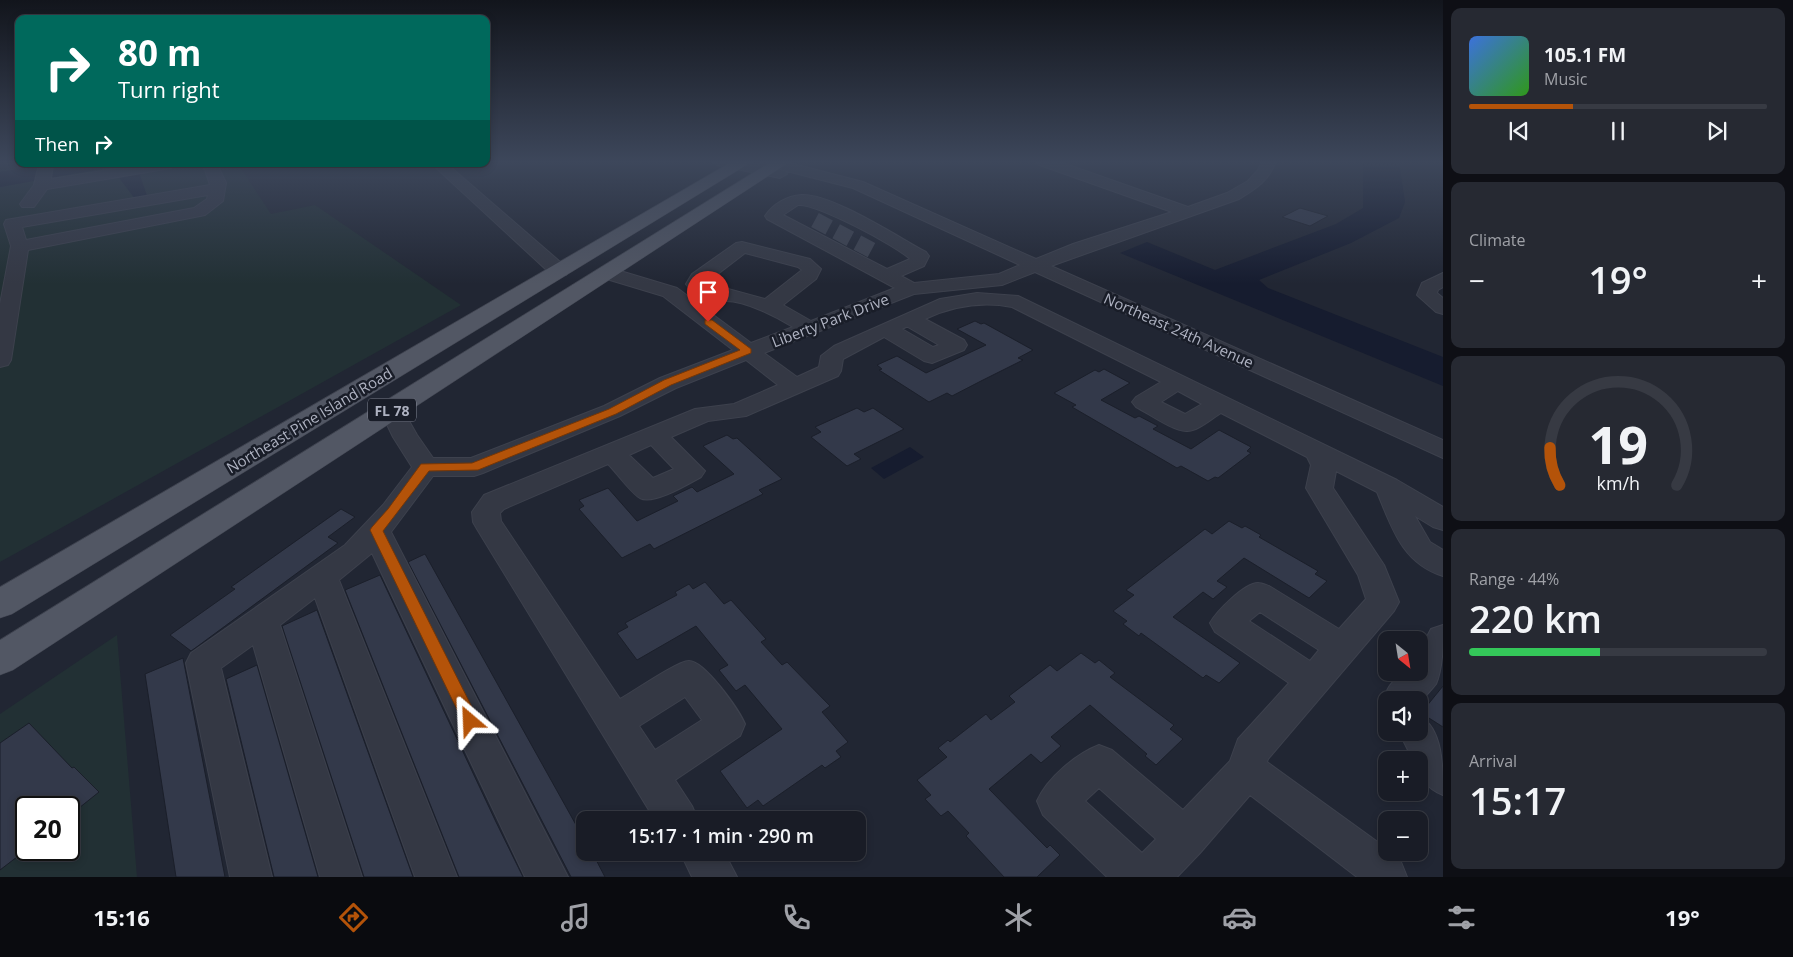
<!DOCTYPE html>
<html lang="en">
<head>
<meta charset="utf-8">
<style>
	:root { --surface:#191c26; --page:#262932; --text:#f1f3f6; --muted:#9fa1a7; --line:#373a43; --accent:#b45309 }
	body { margin:0; font-family:"Open Sans",sans-serif; background:var(--page); color:var(--text); height:100vh; display:flex; flex-direction:column; font-size:19px; white-space:nowrap }
	* { box-sizing:border-box; margin:0 }
	p { font-size:16px; color:var(--muted) }
	.icon { flex:none; width:28px; height:28px; fill:none; stroke:currentColor; stroke-width:2; stroke-linecap:round; stroke-linejoin:round }
	.map { position:relative; flex:1; overflow:hidden }
	.panel { display:flex; flex-direction:column; gap:8px; padding:8px; background:#0e0f15; width:350px }
	.panel>* { flex:none }
	.hud { position:absolute; left:15px; top:15px; width:475px; height:152px; border-radius:10px; box-shadow:0 2px 8px #0003,0 0 0 1px var(--line); background:#00695c; color:#fff; overflow:hidden }
	.needle { width:32px; rotate:150deg }
	.fabs { position:absolute; left:1378px; top:631px; display:grid; gap:10px }
	.fabs a { display:grid; place-items:center; width:50px; height:50px; border-radius:10px; background:var(--surface); box-shadow:0 2px 8px #0003,0 0 0 1px var(--line); font-size:25px }
	.speed { position:absolute; left:15px; top:796px; display:flex; gap:10px; font-size:25px; font-weight:700; text-align:center }
	.speed>* { display:grid; place-content:center; width:65px; height:65px; border-radius:50%; background:var(--surface); box-shadow:0 2px 8px #0003,0 0 0 1px var(--line); line-height:1 }
	.speed .limit { border:2px solid #111; border-radius:8px; background:#fff; color:#111 }
	.pin { position:absolute; display:grid; place-items:center; width:42px; height:42px; color:#fff; margin:-51px -21px; border-radius:50% 50% 50% 0; rotate:-45deg; box-shadow:0 0 5px #0007 }
	.pin .icon { rotate:45deg }
	.me { position:absolute; width:55px; margin:-28px; rotate:334deg; stroke-linejoin:round; filter:drop-shadow(0 0 4px #0008) }
	.turn { display:flex; align-items:center; gap:18px; height:105px; padding:0 20px; font-size:22px }
	.turn .icon { width:65px; height:65px; stroke-width:2.5 }
	.turn b { display:block; font-size:35px; line-height:42px }
	.then { display:flex; align-items:center; height:48px; padding:0 20px; background:#0003; gap:10px; font-size:19px }
	.big { font-size:38px; font-weight:600; line-height:1.1 }
	.panel .card { flex:1; display:flex; flex-direction:column; justify-content:center; gap:8px; min-width:0; padding:0 18px; border-radius:10px; background:var(--page) }
	.panel .dial { align-items:center; gap:0 }
	.dial svg { height:130px; overflow:visible; fill:none; stroke:var(--line); stroke-width:7; stroke-linecap:round; text-anchor:middle }
	.dial text { fill:var(--text); stroke:none }
	.song { display:flex; align-items:center; gap:15px }
	.cover { width:60px; height:60px; border-radius:8px; background:linear-gradient(135deg,hsl(220 70% 55%),hsl(110 70% 35%)) }
	.played { height:5px; border-radius:2px; background:linear-gradient(90deg,var(--accent) 35%,var(--line) 35%) }
	.keys { display:flex; justify-content:space-around; direction:ltr }
	.heat { display:flex; justify-content:space-between; align-items:center; font-size:28px; direction:ltr }
	.charge { height:8px; border-radius:4px; background:linear-gradient(90deg,#34c759 44%,var(--line) 0) }
	.trip { position:absolute; left:576px; top:811px; width:290px; height:50px; border-radius:10px; background:var(--surface); box-shadow:0 2px 8px #0003,0 0 0 1px var(--line); font-weight:600; line-height:50px; text-align:center }
	.tabs { display:flex; height:80px; justify-content:space-around; align-items:center; background:#0a0b0f; color:var(--muted) }
	.tabs .icon { width:35px; height:35px }
	.tabs .on { color:var(--accent) }
	.tabs b { font-size:22px; color:var(--text) }
	main { display:flex; flex:1; min-height:0 }
	.map>svg:first-child { display:block }
	.green { fill:#223034; fill-rule:evenodd }
	.water { fill:#161c2f }
	.building { fill:#33394a; stroke:#1b1f2a }
	.lines { fill:none; stroke-linecap:round; stroke-linejoin:round }
	.minor-tunnel { stroke:#3d424f; stroke-width:16; stroke-dasharray:16 8; stroke-linecap:butt }
	.minor-casing { stroke:#3d414d; stroke-width:2 }
	.major-casing { stroke:#3d414d; stroke-width:1 }
	.minor { fill:#343844; fill-rule:evenodd }
	.major { fill:#525764; fill-rule:evenodd }
	.route { fill:#b45309; stroke:#753606 }
	.labels { text-anchor:middle; dominant-baseline:central; stroke-width:5; stroke-linejoin:round; paint-order:stroke }
	.shield { fill:#191d28; stroke:#818593; stroke-width:1 }
	.shield-label { font-size:14px; font-weight:bold; fill:#aeb2c1 }
	.street-label { font-size:15px; fill:#aeb2c1; stroke:#191d28 }
</style>
</head>
<body>
<main>
<div class="map">
<svg width="1443" height="877" viewBox="0 0 1443 877">
	<rect width="100%" height="100%" fill="#212633"/>
	<path class="green" d="M0,161H19V164H52L0,172Z
		M136,164H238L271,214L315,205L461,305L0,562V187L111,167L149,201Z
		M117,635L137,877H0V714ZM26,808H69V850H26Z"/>
	<path class="water" d="M1363,161H1399L1405,202L1399,218L1351,243L1259,280L1268,288L1443,357V386L1120,253L1147,242L1215,270L1336,224L1363,208Z
		M52,164H136L149,202L138,203L111,167L0,187V172Z
		M910,447L924,457L884,479L871,468Z"/>
	<path class="building" d="M1300,208L1328,216L1310,226L1282,217Z
		M975,321L981,324L984,323L1033,350L1018,358L1023,360L981,381L952,396L947,393L929,402L879,370L882,369L877,365L897,356L926,373L986,345L957,329Z
		M1104,369L1130,383L1101,400L1135,418L1139,416L1158,426L1153,429L1191,449L1219,430L1251,447L1247,451L1251,453L1218,478L1215,477L1208,481L1181,466L1177,468L1072,407L1076,405L1054,393L1095,370L1099,372Z
		M857,408L864,412L873,408L904,429L854,454L861,459L847,466L811,437L821,432L815,427Z
		M727,435L733,439L737,438L782,479L759,490L763,494L654,549L650,544L622,558L579,509L584,506L579,500L608,488L637,521L678,501L673,496L692,487L697,492L734,474L703,446Z
		M341,509L355,517L328,537L338,543L198,646L191,651L170,635L235,589L231,587Z
		M1229,521L1242,528L1245,526L1261,535L1259,537L1318,571L1315,574L1327,581L1309,598L1244,558L1217,581L1227,587L1213,599L1203,592L1173,617L1240,663L1219,683L1206,675L1203,678L1141,633L1139,636L1123,624L1127,621L1113,611L1134,595L1126,590L1205,529L1212,534Z
		M425,554L585,841V852H592L605,877H571L408,562Z
		M380,575L496,822L523,877H459L345,590Z
		M705,582L724,604L731,600L766,639L761,642L782,665L787,662L830,706L822,712L848,742L836,751L841,757L825,768L822,765L763,806L758,800L747,808L720,771L782,729L745,685L736,691L719,670L728,665L696,626L637,660L617,633L628,627L625,623L677,595L675,592L689,584L693,589Z
		M317,610L413,877H364L282,626Z
		M1081,653L1095,663L1099,660L1115,673L1110,677L1174,725L1170,729L1183,739L1156,765L1145,756L1147,754L1090,705L1051,737L1061,746L1047,758L1041,763L1031,754L989,789L1047,848L1050,845L1060,855L1037,877H1004L966,836L969,833L948,811L941,816L925,799L931,795L917,780L947,757L938,748L948,740L950,742L986,714L991,720L1015,702L1009,696L1050,665L1057,671Z
		M183,658L225,877H176L145,674Z
		M257,665L318,877H274L226,679Z
		M1443,686V727L1421,713Z
		M29,723L72,768L74,767L99,792L69,816V808H26V850L0,870V743Z"/>
	<g class="lines">
		<path class="minor-tunnel" d="M815,220L875,252"/>
		<g class="minor-casing">
			<path id="minor" d="M710,161H740L785,171L787,174L780,178L717,165Z
				M757,161H782L863,182L1036,259L1073,244L1172,212L1037,164L1035,161H1057L1188,207L1227,193L1248,181L1258,170L1262,161H1276C1269,181 1255,189 1239,199L1051,266L1443,440V458L1035,272L1002,285L914,294L764,353L797,377L819,367L821,356L834,346L940,299L977,293L1018,296L1397,480L1443,507V530L1433,527L1415,516L1430,542L1443,550V576C1402,563 1392,528 1377,492L1336,471L1333,488L1384,565L1399,602L1394,611L1268,759L1267,762L1386,848V852H1392L1401,862L1407,877H1357L1250,795L1200,853L1177,877H1107L1043,815L1037,801C1047,778 1076,754 1099,745L1112,750L1183,810L1230,761L1238,739L1289,683L1215,632L1210,623C1216,612 1244,583 1258,583C1261,583 1266,585 1269,586L1339,629L1366,599L1358,575L1306,488L1311,465L1307,457L1221,413C1211,419 1197,432 1186,431C1173,431 1148,413 1136,407L1132,402L1136,397L1161,382L1012,307C981,301 953,306 925,319L964,340L967,345L964,350L932,363L924,361L884,337L843,359L841,371L838,376L746,416L708,421L671,437L705,471L701,477C688,484 654,505 640,498C631,493 616,472 608,464L504,509L500,513L501,521L620,699C633,692 677,661 689,661C705,661 739,710 745,724L740,736L675,780L692,806L698,820H655L477,529L473,522L472,512L484,495L695,409L734,404L778,385L746,360L676,388L620,416L483,473L474,476H433L391,532L568,877H525L372,553L339,580L457,877H415L315,598L280,625L362,877H320L253,645L221,668L272,877H230L186,663L191,653L345,545L383,505L412,467L393,437L380,410L384,405L392,403L400,405L417,435L433,458H471L604,406L660,378L733,350L663,296L600,277L598,273L600,269L607,267L677,288L751,343L793,327C777,317 746,301 726,301C717,301 712,307 703,304L700,300L705,295L693,292L686,284L692,274L736,243L742,242L810,259L821,269L816,279L783,305L811,321L895,288L767,219L765,216C773,204 787,196 801,195C831,193 898,237 926,252L929,256L924,266L901,276L914,283L999,274L1020,265L853,188L759,164ZM798,205C816,203 897,246 910,259L887,269L783,215ZM745,253L798,267L802,270L765,299L706,283ZM906,327H908L939,345L933,347L902,329ZM1178,391L1202,404L1185,414L1161,402ZM651,445L674,469L653,478L629,455ZM1260,612L1319,650L1310,661L1249,621ZM685,697L702,720L655,750L639,726ZM1099,788L1156,839L1142,853L1085,801Z
				M39,164H53L51,179L146,164H178L171,168L47,189L34,207H22L20,204L34,185Z
				M203,164H217L226,183L223,201L205,215L28,250L11,360L8,365L0,367V304L11,246L4,224L6,220L210,185ZM208,195L207,199L194,208L26,240L22,227Z
				M432,164H447L566,267L568,271L566,275H552Z
				M1443,273V287L1438,290L1437,293L1443,298V314L1436,312L1417,295L1422,283Z
				M1443,625C1443,644 1443,668 1436,684C1430,692 1423,697 1419,706V700H1386C1384,688 1395,680 1403,672H1419V652L1431,629Z
				M1419,716C1443,728 1443,767 1443,795C1427,789 1419,778 1419,760H1413L1399,732H1419Z
				M680,852H724L737,877H692Z"/>
		</g>
		<g class="major-casing">
			<path id="major" d="M733,161H753L12,614L0,618V587Z
				M772,161H791L13,670L0,675V640Z"/>
		</g>
		<use href="#minor" class="minor"/>
		<use href="#major" class="major"/>
	</g>
	<linearGradient id="sky" x2="0" y2="1"><stop stop-color="#12151c"/><stop offset="0.57" stop-color="#3d475b"/><stop offset="1" stop-color="#3d475b" stop-opacity="0"/></linearGradient>
	<rect width="1443" height="284" fill="url(#sky)"/>
	<path class="route" d="M705,320H712L751,349V353L671,385L616,414L478,470L429,471L383,531L479,721L476,726L470,728L465,726L370,530L372,527L388,509L421,464L472,463L609,409L664,380L740,350L705,324Z"/>
	<g class="labels">
		<rect class="shield" x="368" y="398.5" width="48" height="23" rx="4"/>
		<g class="shield-label">
			<text x="392" y="410">FL 78</text>
		</g>
		<g class="street-label">
			<text transform="translate(830 320) rotate(-21)">Liberty Park Drive</text>
			<text transform="translate(1179 330) rotate(24)">Northeast 24th Avenue</text>
			<text transform="translate(309 420) rotate(-31)">Northeast Pine Island Road</text>
		</g>
	</g>
</svg>
<div class="fabs">
<a><svg class="needle" viewBox="-14 -14 28 28"><path d="M0-13l5 13h-10z" fill="#e53935"/><path d="M0 13l5-13h-10z" fill="#9fa1a7"/></svg></a>
<a><svg class="icon" aria-label="sound" viewBox="0 0 24 24"><path d="M4 9h4l5-4v14l-5-4H4zM17 9q2 3 0 6"/></svg></a>
<a>+</a>
<a>−</a>
</div>
<div class="speed"><div class="limit">20</div></div>
<div class="pin" style="left:708px;top:322px;background:#d93025"><svg class="icon" aria-label="arrive" viewBox="0 0 24 24"><path d="M6 21V4h12l-3 4 3 4H6"/></svg></div>
<svg class="me" style="left:470px;top:721px" viewBox="-20 -20 40 40"><path d="M0-17L14 15 0 8-14 15z" fill="#b45309" stroke="#fff" stroke-width="4"/></svg>
<div class="trip">15:17 · 1 min · 290 m</div>
<div class="hud">
<div class="turn"><svg class="icon" aria-label="right" viewBox="0 0 24 24"><path d="M7 20v-9h11M14 6l5 5-5 5"/></svg><div><b>80 m</b>Turn right</div></div>
<div class="then">Then<svg class="icon" aria-label="right" viewBox="0 0 24 24"><path d="M7 20v-9h11M14 6l5 5-5 5"/></svg></div>
</div>
</div>
<section class="panel">
<div class="card">
<div class="song"><i class="cover"></i><div><b>105.1 FM</b><p>Music</p></div></div>
<div class="played"></div>
<div class="keys"><svg class="icon" aria-label="previous" viewBox="0 0 24 24"><path d="M18 5L8 12l10 7zM5 5v14"/></svg><svg class="icon" aria-label="pause" viewBox="0 0 24 24"><path d="M8 5v14M16 5v14"/></svg><svg class="icon" aria-label="next" viewBox="0 0 24 24"><path d="M6 5l10 7-10 7zM19 5v14"/></svg></div>
</div>
<div class="card"><p>Climate</p>
<div class="heat"><a>−</a><b class="big">19°</b><a>+</a></div>
</div>
<div class="card dial"><svg viewBox="0 0 100 80">
<path d="M14 69A42 42 0 1 1 86 69"/>
<path d="M14 69A42 42 0 0 1 8 46" stroke="#b45309"/>
<text x="50" y="56" font-size="32" font-weight="700">19</text>
<text x="50" y="72" font-size="11">km/h</text>
</svg></div>
<div class="card"><p>Range · 44%</p><b class="big">220 km</b><div class="charge"></div></div>
<div class="card"><p>Arrival</p><b class="big">15:17</b></div>
</section>
</main>
<nav class="tabs">
<b>15:16</b>
<svg class="icon on" aria-label="directions" viewBox="0 0 24 24"><path d="M12 3l9 9-9 9-9-9zM9 14v-3h6M13 9l2 2-2 2"/></svg>
<svg class="icon" aria-label="music" viewBox="0 0 24 24"><path d="M9 18V5l10-2v13"/><circle cx="6" cy="18" r="3"/><circle cx="16" cy="16" r="3"/></svg>
<svg class="icon" aria-label="phone" viewBox="0 0 24 24"><path d="M5 4h4l2 5-3 2q2 4 5 5l2-3 5 2v4C11 20 4 13 5 4z"/></svg>
<svg class="icon" aria-label="climate" viewBox="0 0 24 24"><path d="M12 3v18M4 7l16 10M4 17L20 7"/></svg>
<svg class="icon" aria-label="car" viewBox="0 0 24 24"><path d="M5 17H2v-5l4-1 3-4h7l3 4 3 1v5h-3M9 17h6M6 11h13"/><circle cx="7" cy="17" r="2"/><circle cx="17" cy="17" r="2"/></svg>
<svg class="icon" aria-label="filters" viewBox="0 0 24 24"><path d="M4 7h16M4 17h16"/><circle cx="9" cy="7" r="2"/><circle cx="15" cy="17" r="2"/></svg>
<b>19°</b>
</nav>
</body>
</html>
